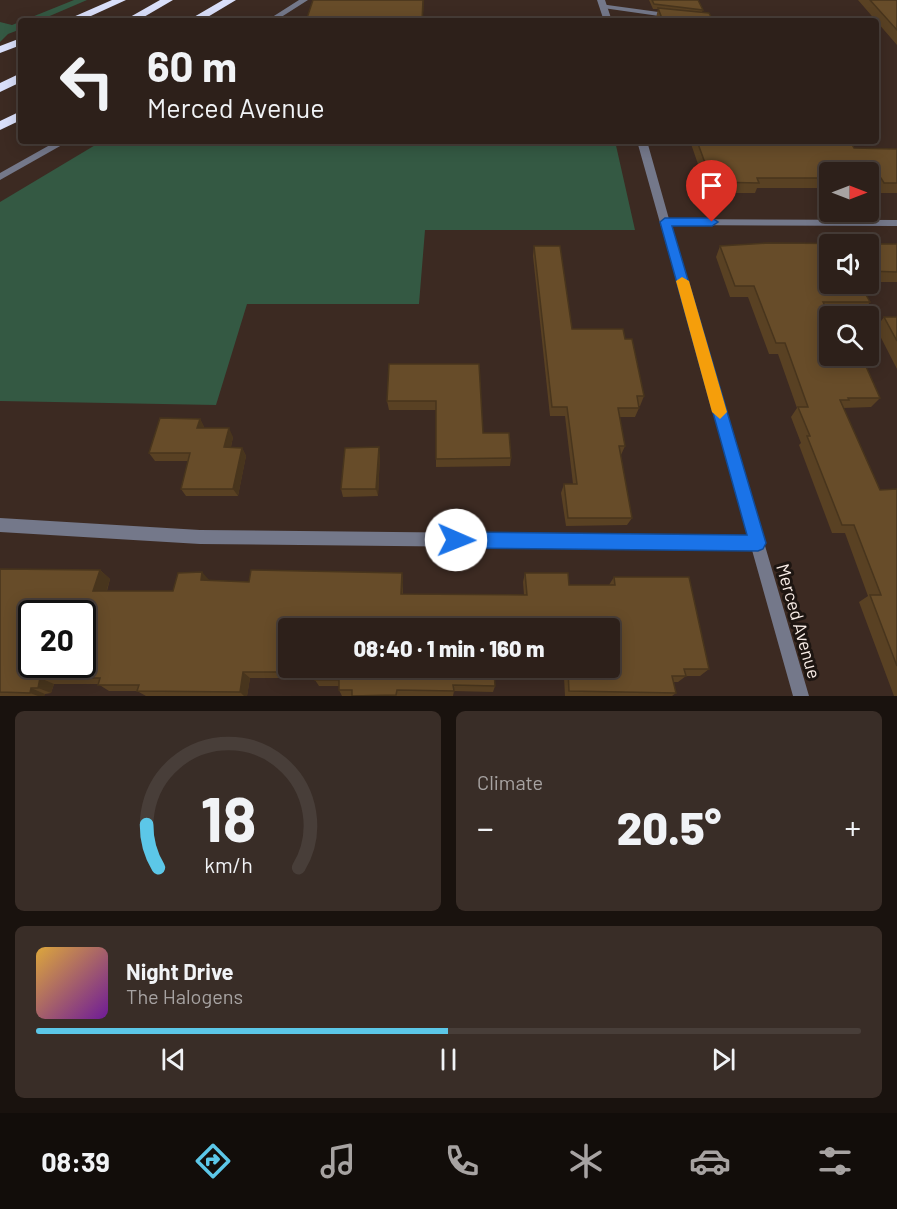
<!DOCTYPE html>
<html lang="en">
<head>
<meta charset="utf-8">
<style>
	:root { --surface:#2d201a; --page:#392d27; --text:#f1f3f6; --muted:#a7a3a2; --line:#483e39; --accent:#5cc7e8 }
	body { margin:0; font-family:Barlow,sans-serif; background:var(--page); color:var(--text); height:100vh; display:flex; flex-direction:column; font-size:22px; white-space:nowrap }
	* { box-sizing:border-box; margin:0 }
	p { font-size:20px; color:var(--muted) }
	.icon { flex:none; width:33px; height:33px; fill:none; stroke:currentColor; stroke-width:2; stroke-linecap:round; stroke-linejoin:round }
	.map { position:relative; height:696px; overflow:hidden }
	.sheet { display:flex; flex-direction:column; gap:15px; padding:15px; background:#19120e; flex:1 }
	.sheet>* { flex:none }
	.top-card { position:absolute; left:18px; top:18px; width:861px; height:126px; border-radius:6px; box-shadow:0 3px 15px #0003,0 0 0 2px var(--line); background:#2d201a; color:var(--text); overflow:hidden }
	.needle { width:39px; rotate:90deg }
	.tools { position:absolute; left:819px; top:162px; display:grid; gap:12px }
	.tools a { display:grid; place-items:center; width:60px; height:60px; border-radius:6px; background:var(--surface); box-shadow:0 3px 15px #0003,0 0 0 2px var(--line); font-size:30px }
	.speed { position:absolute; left:18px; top:600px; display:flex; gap:12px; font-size:30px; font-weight:700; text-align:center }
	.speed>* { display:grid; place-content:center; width:78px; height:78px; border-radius:50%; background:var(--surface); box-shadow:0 3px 15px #0003,0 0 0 2px var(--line); line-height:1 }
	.speed .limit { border:3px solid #111; border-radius:9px; background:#fff; color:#111 }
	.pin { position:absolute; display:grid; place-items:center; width:51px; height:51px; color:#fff; margin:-62px -26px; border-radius:50% 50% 50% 0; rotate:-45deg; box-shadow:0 0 6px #0007 }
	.pin .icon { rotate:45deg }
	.me { position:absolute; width:66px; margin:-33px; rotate:91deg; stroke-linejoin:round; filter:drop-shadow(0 0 4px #0008) }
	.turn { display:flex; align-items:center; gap:21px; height:126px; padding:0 30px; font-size:27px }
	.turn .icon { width:78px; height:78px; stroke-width:2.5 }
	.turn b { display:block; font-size:42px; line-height:51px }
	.big { font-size:45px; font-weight:800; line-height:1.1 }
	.sheet .tile { flex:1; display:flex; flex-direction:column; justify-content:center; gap:9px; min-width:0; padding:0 21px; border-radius:9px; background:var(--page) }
	.sheet .dial { align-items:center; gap:0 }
	.dial svg { height:156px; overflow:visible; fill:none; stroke:var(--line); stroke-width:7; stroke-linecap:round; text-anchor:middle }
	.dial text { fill:var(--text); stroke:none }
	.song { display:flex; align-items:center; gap:18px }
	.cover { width:72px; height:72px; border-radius:9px; background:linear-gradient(135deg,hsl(40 70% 55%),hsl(280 70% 35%)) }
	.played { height:6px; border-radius:3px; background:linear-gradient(90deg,var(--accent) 50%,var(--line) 50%) }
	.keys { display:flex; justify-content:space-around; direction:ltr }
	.heat { display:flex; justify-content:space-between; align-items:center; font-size:33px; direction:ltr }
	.sheet .tiles { flex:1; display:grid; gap:15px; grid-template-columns:1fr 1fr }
	.tile:last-child { grid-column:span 2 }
	.trip { position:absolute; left:278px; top:618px; width:342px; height:60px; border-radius:6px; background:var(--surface); box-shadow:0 3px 15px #0003,0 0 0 2px var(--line); font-weight:800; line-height:60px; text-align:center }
	.menu { display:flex; height:96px; justify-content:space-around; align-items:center; background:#120d0a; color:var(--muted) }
	.menu .icon { width:42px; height:42px }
	.menu .active { color:var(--accent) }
	.menu b { font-size:27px; color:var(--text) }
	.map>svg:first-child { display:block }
	.green { fill:#345943 }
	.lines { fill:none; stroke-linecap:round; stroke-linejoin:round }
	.service { fill:#74788a; fill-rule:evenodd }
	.minor { fill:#74788a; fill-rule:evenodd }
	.motorway { fill:#d9dffa; fill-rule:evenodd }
	.wall { fill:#594123 }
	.shaded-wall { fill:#48351d }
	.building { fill:#674c29; stroke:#48351d; stroke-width:1.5; fill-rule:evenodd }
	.route { fill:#1a73e8; stroke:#114b97; stroke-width:1.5 }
	.slow { fill:#f59e0b }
	.labels { text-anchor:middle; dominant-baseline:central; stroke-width:6; stroke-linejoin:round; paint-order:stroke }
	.street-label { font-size:18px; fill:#faeee8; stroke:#1d1511 }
</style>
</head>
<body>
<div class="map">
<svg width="897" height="696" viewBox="0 0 897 696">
	<rect width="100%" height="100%" fill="#3c2a22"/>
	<path class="green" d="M74,0H87L38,21H21V29L8,34L0,42V22L12,25Z
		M102,141H615L635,230H425L419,304H247L216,405L0,401V202Z"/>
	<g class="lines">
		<path class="service" d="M600,4L673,14L677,16L673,18L603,8H600Z
			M694,16L778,19L782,21L697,20H694Z
			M0,518L200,530L757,536L762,538L764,543L762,548L757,550L200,544L0,532Z"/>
		<path class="minor" d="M299,0H308L275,21H266Z
			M597,0H605L612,21H604Z
			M57,141H69L0,180V173Z
			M637,141H647L669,219L897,220V226L671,225L809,696H793Z"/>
		<path class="motorway" d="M112,0H126L80,21H64Z
			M160,0H173L137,21H123Z
			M223,0H236L201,21H187Z
			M21,38V45L0,53V46Z
			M21,73V82L0,92V83Z
			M21,111V120L0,130V121Z"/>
	</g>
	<path class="wall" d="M649,0H698L703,10L702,12L713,21H657L656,18L658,9H653Z
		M858,0H897V45Z
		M690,141H850L854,148L897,149V193H877L875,188H868V172H830V188H757L755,193H708Z
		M768,243L897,244V282H868V244H830V284H860L870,302L862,313H828L830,316V356H848L851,363L864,362L880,398L871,407L843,408L880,490L897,489V696H894L859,602L868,596L845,533H832L799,445L801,443L791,417L797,408L778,354H769L748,297H730L716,257L720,246Z
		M534,246L572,329L625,339L644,396L640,406H638L639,408L635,417H619L625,446L621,455H620L632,518L627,525L566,526L561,493L564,484H573L565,416H550L533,256Z
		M884,317H897V369L876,328Z
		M479,364L483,433L511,458L510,466L436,467V410H389L387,401Z
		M200,419L204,427V428L233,437L231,447L242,448L246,456L238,496H186L181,489L188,461H155L149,453Z
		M380,455L378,496L343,497L341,489Z
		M0,569L100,570L110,579L107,591H173L209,580L249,582L402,573L403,582V594L524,595L523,582L525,573L569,585H609L614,577L709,669L700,676H686L678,682H673L676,693L672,696H565L564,677H494L495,686L493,692L454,691L453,696H342L339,690V686H319L315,680V678H250L247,696H146L137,691H109L98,684H54L51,693L45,694L44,696H0Z"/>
	<path class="shaded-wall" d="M423,0H424L423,21H422Z
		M200,419L204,427L202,437L197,428Z
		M229,428L233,437L229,455L224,447Z
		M379,447L380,455L378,496L376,489Z
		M242,448L246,456L238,496L233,489Z
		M100,570L110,579L104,599L93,591Z
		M202,572L210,581L201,580Z
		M402,573L403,582L402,602L401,594Z
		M243,672L250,678L247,696H244L240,692Z
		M40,678L54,684L51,693L38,688Z
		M31,688L45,694L44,696H38L30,693Z"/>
	<path class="building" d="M313,0H423L422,21H306Z
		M652,0H698L703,10L654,4Z
		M870,0H897V30Z
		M658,8L709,13L713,21H663Z
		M697,141H850L854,148L897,149V183H884L881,178H868V172H830V178H757L759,183L712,182Z
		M768,243L897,244V272L868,271V244H830V284H860L870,302H823L830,316V356H848L851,363L864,362L880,398H848L849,400H840L880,490L897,489V666L870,595H881L854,525H842L807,436H810L798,407H808L785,343H776L754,286H735L720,246Z
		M534,246H560L572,329H623L625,339H632L644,396H637L639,408H618L625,446H619L632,518H568L564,484H577L567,407H552Z
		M884,317H897V341Z
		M389,364H479L483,433H509L511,458L436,459V401H387Z
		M160,418L200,419L197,428H229L224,447L242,448L233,489H181L190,453H149Z
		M379,447L376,489H341L345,448Z
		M0,569L100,570L93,591H173L178,573L202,572L201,580L249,582L251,570L402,573L401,594L527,595L525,573H568L569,585H615L614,577H689L709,669H684L686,676H672L676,693L569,691L568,670H494L495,686L453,685L454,691L397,690L396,695L352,696V690H339V680H315L316,672H243L240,692L137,691L139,685H98L100,678H40L38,688H31L30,693L0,692ZM32,614H82V664H32ZM288,628H609V668H288Z"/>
	<path class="route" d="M665,218H712L718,222L712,226H672L766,543L763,549L758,551L456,548L450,546L447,540L450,534L456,532L747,535L660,222Z"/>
	<path class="slow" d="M682,277L689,281L727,412L720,419L712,412L676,281Z"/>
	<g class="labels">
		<g class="street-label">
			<text transform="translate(799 621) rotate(74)">Merced Avenue</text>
		</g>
	</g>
</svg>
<div class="tools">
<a><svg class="needle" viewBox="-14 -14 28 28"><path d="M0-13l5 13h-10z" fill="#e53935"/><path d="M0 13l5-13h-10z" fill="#a7a3a2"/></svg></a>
<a><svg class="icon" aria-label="sound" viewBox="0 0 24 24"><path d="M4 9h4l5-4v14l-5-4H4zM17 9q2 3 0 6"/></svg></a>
<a><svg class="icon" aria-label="search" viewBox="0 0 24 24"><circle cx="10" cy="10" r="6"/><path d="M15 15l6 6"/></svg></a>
</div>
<div class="speed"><div class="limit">20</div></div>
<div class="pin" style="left:712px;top:222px;background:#d93025"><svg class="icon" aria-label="arrive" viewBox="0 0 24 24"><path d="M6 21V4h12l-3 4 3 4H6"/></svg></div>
<svg class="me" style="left:456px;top:540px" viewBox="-20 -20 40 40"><circle r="19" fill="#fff"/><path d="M0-13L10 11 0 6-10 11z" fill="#1a73e8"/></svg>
<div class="trip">08:40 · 1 min · 160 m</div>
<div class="top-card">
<div class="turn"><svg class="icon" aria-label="left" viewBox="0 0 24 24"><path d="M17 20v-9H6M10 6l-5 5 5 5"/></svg><div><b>60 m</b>Merced Avenue</div></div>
</div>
</div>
<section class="sheet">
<div class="tiles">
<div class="tile dial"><svg viewBox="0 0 100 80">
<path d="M14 69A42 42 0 1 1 86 69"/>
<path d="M14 69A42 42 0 0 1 8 47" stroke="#5cc7e8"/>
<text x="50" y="56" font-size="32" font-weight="700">18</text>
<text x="50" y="72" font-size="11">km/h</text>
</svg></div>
<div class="tile"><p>Climate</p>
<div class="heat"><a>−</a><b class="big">20.5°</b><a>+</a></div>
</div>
<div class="tile">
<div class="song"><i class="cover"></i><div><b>Night Drive</b><p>The Halogens</p></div></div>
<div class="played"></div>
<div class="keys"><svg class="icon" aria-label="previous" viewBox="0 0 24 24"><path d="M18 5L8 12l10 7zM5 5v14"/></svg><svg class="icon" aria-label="pause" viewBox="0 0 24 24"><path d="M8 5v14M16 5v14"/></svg><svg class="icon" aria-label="next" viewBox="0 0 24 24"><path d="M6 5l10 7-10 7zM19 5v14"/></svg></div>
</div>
</div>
</section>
<nav class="menu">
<b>08:39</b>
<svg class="icon active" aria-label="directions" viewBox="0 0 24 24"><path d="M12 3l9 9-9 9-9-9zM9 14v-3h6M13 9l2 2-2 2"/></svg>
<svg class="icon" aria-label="music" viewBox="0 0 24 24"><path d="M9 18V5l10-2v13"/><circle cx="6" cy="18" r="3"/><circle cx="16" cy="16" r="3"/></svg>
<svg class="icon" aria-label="phone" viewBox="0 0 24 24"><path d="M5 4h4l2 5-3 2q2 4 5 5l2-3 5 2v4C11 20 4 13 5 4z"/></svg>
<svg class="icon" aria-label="climate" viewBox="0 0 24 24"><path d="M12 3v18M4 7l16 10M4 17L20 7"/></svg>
<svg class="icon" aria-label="car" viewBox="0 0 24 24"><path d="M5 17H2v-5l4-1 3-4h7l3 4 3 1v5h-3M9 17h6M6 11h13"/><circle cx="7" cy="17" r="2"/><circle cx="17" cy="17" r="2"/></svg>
<svg class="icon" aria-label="filters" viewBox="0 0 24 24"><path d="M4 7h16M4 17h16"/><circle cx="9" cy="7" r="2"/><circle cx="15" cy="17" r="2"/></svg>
</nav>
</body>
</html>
